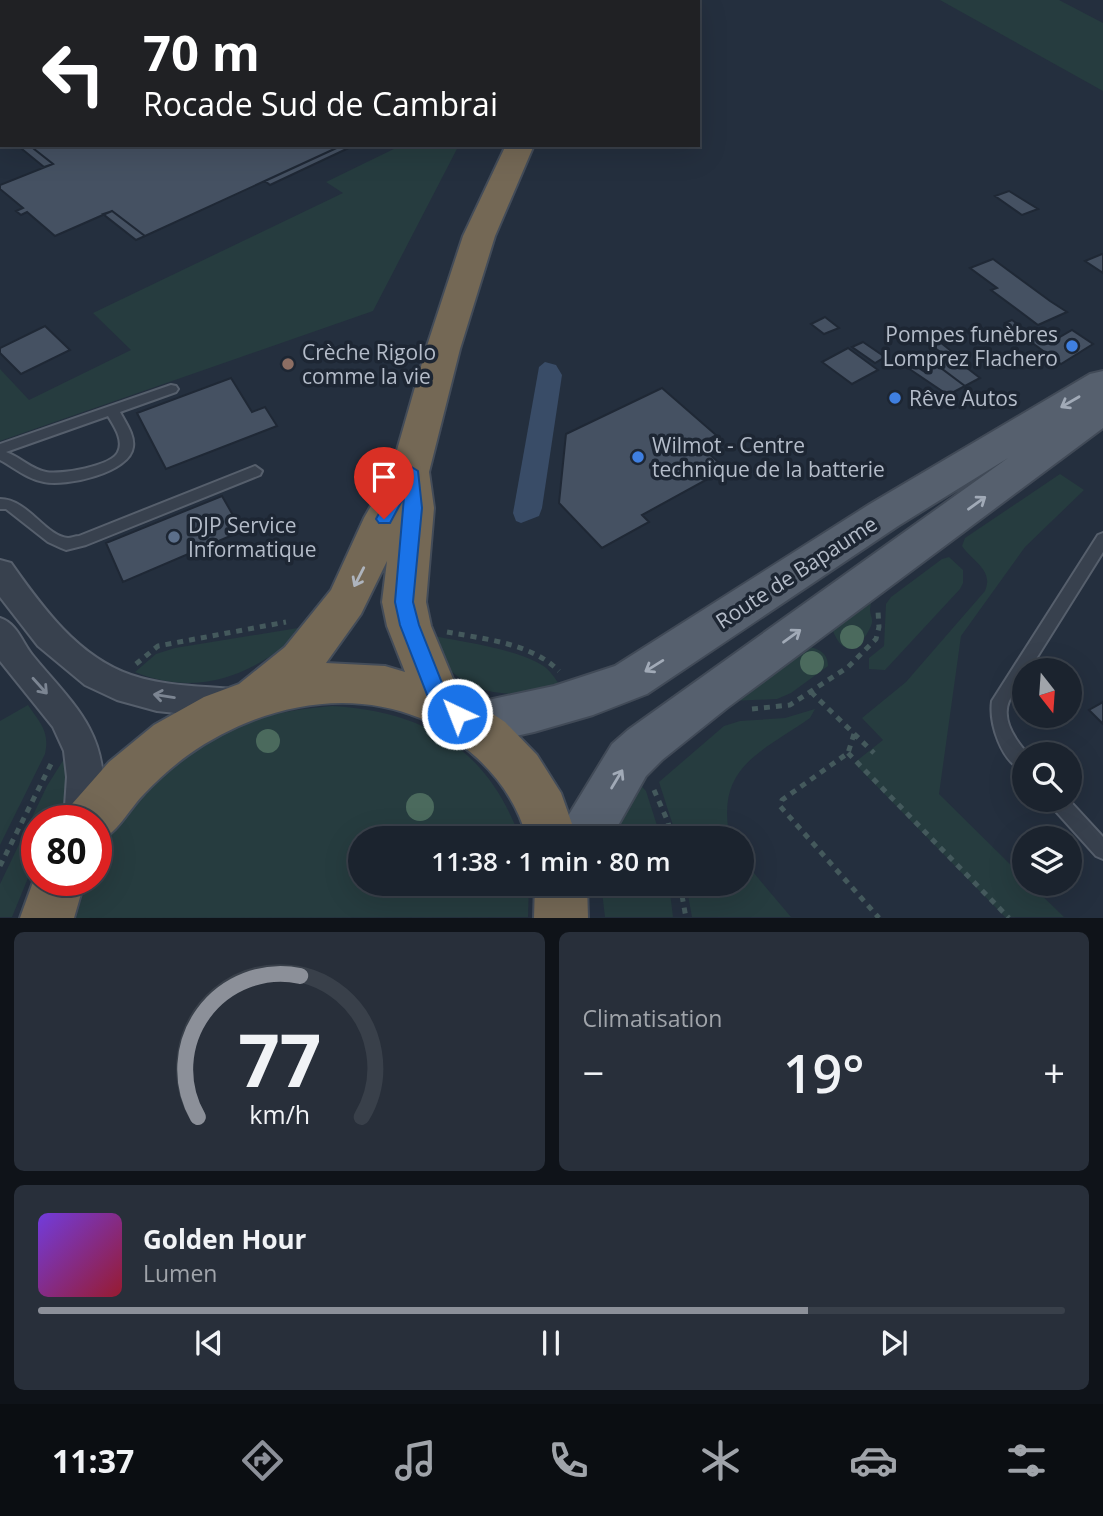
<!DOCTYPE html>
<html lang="fr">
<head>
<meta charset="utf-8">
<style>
	:root { --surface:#1b232e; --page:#282f3a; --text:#f1f3f6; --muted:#a0a4aa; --line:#39404a; --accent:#8c9099 }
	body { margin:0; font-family:"Open Sans",sans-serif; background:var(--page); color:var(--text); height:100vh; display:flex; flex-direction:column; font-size:26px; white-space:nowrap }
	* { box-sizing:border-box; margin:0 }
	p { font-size:23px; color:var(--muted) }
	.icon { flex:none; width:38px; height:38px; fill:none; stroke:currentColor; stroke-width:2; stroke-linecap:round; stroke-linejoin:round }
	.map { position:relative; height:918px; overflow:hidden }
	.panel { display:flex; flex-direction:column; gap:14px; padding:14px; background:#0f1319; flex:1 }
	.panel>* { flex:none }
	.banner { position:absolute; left:0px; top:0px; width:700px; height:147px; box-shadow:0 7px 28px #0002,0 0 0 2px var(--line); background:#202124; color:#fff; overflow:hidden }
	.needle { width:46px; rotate:163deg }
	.tools { position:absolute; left:1012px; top:658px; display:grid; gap:14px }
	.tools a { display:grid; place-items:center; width:70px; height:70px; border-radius:50%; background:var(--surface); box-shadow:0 7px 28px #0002,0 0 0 2px var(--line); font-size:35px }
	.speed { position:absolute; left:21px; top:805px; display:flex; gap:14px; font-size:35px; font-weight:700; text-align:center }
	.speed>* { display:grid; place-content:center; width:91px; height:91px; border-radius:50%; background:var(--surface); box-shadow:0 7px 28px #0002,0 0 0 2px var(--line); line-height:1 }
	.speed .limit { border:10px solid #d22; background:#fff; color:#111 }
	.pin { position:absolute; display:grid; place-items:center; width:60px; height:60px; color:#fff; margin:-72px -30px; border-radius:50% 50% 50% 0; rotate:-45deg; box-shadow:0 0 7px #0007 }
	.pin .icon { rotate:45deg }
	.me { position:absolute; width:77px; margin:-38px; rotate:317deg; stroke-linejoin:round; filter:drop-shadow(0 0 5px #0008) }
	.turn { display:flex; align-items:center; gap:24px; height:147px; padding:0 28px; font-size:32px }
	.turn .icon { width:91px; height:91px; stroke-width:2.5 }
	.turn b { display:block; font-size:49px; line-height:60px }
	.big { font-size:52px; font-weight:600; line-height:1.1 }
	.panel .tile { flex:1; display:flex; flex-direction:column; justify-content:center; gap:10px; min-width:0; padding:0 24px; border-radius:10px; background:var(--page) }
	.panel .dial { align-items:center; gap:0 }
	.dial svg { height:182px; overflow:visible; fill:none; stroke:var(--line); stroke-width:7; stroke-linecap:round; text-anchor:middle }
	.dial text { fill:var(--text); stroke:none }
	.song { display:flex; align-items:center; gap:21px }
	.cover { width:84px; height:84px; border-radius:10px; background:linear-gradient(135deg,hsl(260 70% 55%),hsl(350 70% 35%)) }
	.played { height:7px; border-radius:4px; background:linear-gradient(90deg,var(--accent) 75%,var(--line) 75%) }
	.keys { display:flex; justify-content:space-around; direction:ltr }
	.heat { display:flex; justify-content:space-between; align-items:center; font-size:38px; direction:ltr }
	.panel .tiles { flex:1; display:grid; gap:14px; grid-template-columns:1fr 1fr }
	.tile:last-child { grid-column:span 2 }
	.trip { position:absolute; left:348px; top:826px; width:406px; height:70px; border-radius:35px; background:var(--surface); box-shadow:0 7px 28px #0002,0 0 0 2px var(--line); font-weight:600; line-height:70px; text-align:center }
	.menu { display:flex; height:112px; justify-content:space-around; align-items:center; background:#0b0e12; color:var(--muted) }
	.menu .icon { width:49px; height:49px }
	.menu .active { color:var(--accent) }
	.menu b { font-size:32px; color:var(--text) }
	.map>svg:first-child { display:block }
	.green { fill:#263c3f }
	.water { fill:#394c67 }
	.building { fill:#455162; stroke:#1f2835; stroke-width:2 }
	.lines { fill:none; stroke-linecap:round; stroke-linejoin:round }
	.lane-casing { stroke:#565f6c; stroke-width:4 }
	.street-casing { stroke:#565f6c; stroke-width:4 }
	.primary-casing { stroke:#414a57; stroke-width:4 }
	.highway-casing { stroke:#434c59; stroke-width:4 }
	.path { stroke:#44595c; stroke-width:5; stroke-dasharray:6 6; stroke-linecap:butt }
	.lane { fill:#38414e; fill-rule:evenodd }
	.street { fill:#38414e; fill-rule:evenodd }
	.primary { fill:#56606e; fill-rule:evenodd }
	.highway { fill:#746855; fill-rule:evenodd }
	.tree { fill:#4b6a5d }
	.oneway { stroke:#a1aab7 }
	.oneway2 { stroke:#aeb4bd }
	.oneway3 { stroke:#7c8592 }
	.route { fill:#1a73e8; stroke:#114b97; stroke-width:2 }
	.shop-dot { fill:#3f7fe0; stroke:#1d2633; stroke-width:2.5 }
	.education-dot { fill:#8d6e63; stroke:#1d2633; stroke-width:2.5 }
	.service-dot { fill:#5c6f8a; stroke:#1d2633; stroke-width:2.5 }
	.labels { text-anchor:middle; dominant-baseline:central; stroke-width:7; stroke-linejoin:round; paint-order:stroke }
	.poi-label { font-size:21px; fill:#b4bcc9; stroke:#1d2633; text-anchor:start }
	.street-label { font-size:21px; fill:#b4bcc9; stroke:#1d2633 }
</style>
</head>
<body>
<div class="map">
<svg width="1103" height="918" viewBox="0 0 1103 918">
	<rect width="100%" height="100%" fill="#242f3e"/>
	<path class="green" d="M209,0H561L559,2Z
		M940,0H1059L1103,23V91Z
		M402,145H459L373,311L0,441V369L29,400L131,350L93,313L343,193L326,182Z
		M1060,474L1084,490L1025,547L961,636L939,794L1024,878V884H1030L1064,917H1005L854,763L883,740L862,718L906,682L985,591C994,570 973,562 962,546L965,538Z
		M949,557L963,570V583L960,589L885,670L869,669V658L884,646L886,604L891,597L942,559Z
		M882,585C877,592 870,601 870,610C870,616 874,619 871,626C860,651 842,659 832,628Z
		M310,626C259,671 203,700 135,672L156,654L175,648Z
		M428,635C458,641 520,649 545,667C552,673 557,681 562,689C522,696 479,700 448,668C440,659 434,646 428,635Z
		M805,646C817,648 828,652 828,666L791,693L777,699L730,701Z
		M28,705C40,723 50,731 45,754L0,845V721Z
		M332,706C424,711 488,749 520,838H360V884H529L528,917L76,918L87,880H96C96,874 95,865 97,859C99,851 106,843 110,836C138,789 183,750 233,728C265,714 298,709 332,706Z
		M815,709L810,718C760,753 715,767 730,838H677L659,782L724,726L740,721L785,718Z
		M69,751C69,776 68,798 57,821H37V856L12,917H0V884L47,786Z
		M633,777L646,791L661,838H606L609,821Z
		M742,859L791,917H692L686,884H742Z
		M601,884H669L673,917H605Z"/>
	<path class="water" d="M545,362L556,365L562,375L542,508L539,516L521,523L516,521L513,513L539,367Z"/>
	<path class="building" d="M17,145H29L53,164L44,167Z
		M29,145H343L145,236L112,211L55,236L27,212L21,215L16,211L23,208L0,189V185L53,164Z
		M343,145H355L270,185L265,181Z
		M1009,191L1038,209L1022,215L995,196Z
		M112,211L145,236L136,240L103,214Z
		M1102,254L1103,255V273L1085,261Z
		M993,259L1050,301L1067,312L1038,325L991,290L997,288L970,268Z
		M825,317L839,328L824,334L811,324Z
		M1012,320L1031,334L1038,330L1048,337L1052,334L1058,338L1072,330L1093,344L1061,364L1005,323Z
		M45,326L70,350L21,374L0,353V348Z
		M863,342L885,357L875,363L852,347Z
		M940,342L956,355L953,357L980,378L965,386L937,365L949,358L932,346Z
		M848,348L878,370L852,384L822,362Z
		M911,363L925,372L937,365L965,386L948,395L905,366Z
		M231,378L252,412L265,407L277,426L166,469L137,413Z
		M662,388L716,435L699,445L726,469L642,515L649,522L602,548L559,503L566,434Z
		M222,496L242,531L123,582L106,543Z
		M1103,702V724L1089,710Z"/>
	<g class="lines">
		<g class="lane-casing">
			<path id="lane" d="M157,0H166L167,2H158Z
				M171,385L176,386L178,389L176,392L120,412C125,422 135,435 133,447C130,473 65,487 44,482C27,479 15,468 0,460V444ZM108,416C114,426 124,440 118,452C112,466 60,475 46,472C31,469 20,457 6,452Z
				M255,466L262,471L260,475L86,545L66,550L61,548L48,542L6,509H0V499C28,499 45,536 68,538C71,538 75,536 79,536Z
				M1103,533V552L1029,670H1024C1024,683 1014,690 1009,701C1001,720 1016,741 1028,754H1024V771C1001,762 989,723 992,701L1098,535Z
				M1048,800H1069L1103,837V859L1096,856L1051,806Z"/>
		</g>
		<g class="street-casing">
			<path id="street" d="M0,560L11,563C42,607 78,657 131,675C163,686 199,686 232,689L244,694L249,704L244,714L232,719L157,711L117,700L85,685L38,646L0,597Z
				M0,618C18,624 22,643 34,657C71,702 106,730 103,793C102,806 101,818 96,830V821H64L67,777L64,751L53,727L0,661Z"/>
		</g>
		<g class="primary-casing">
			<path id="primary" d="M1103,371V428L727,708L662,760L646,776L611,838H557L565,821L612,744L628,730L1008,458L898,526L647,694L593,715L534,732L474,745L457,739L450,724L457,709L474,703L554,686L615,666L870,504L1090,374Z"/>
		</g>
		<g class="highway-casing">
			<path id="highway" d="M602,0H626L601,2Z
				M506,145H534L495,236L460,349L429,472L434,508L426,602L431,626L458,691L505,722L537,755L561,793L577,838H527C516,798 490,765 456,741C445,734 433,723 420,718C342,686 255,708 188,755C173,766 157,780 144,794C128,810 118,834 96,842V821H65L72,804L109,762L154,725L204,697L239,684L285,647L331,590L364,518L391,471L426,349L463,236ZM387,561L382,602L387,626L405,672L385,666L326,663L361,614Z
				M37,871V880H85L74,918H20Z
				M535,884H587L588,918H534Z"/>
		</g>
		<path class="path" d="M447,632C484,639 531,643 559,671
			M136,664L158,646L286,622
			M811,692L874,753
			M752,709L790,705L848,667L876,639L879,627L878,611
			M854,734L848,753L782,800L780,806L879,918
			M848,753L1009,918
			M654,790L668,822L671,838
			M0,866L51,764
			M680,884L686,918"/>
		<use href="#lane" class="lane"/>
		<use href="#street" class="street"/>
		<use href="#primary" class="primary"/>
		<use href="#highway" class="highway"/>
	</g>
	<g class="tree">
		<circle cx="852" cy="637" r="12"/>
		<circle cx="812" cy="663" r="12"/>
		<circle cx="268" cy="741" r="12"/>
		<circle cx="420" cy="807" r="14"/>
	</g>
	<defs><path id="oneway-shaft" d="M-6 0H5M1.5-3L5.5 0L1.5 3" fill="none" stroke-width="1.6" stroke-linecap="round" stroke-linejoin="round" transform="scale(1.75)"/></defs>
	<g class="oneway">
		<use href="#oneway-shaft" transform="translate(1070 402) rotate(150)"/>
		<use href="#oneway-shaft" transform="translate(977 503) rotate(-36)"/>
		<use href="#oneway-shaft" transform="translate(792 636) rotate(-36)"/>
		<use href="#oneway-shaft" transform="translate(654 666) rotate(148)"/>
		<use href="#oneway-shaft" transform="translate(617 779) rotate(-59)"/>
	</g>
	<use class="oneway2" href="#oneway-shaft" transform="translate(359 577) rotate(117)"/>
	<g class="oneway3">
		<use href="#oneway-shaft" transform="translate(40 686) rotate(48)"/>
		<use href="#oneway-shaft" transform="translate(164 696) rotate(-171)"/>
	</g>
	<path class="route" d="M410,466L418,471L422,508L413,602L419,625L448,698L464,708L467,714L464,720L457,722L433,710L400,625L395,602L404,497L390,523H379L376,519L404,467Z"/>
	<g class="shop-dot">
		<circle cx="1072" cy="346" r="7"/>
		<circle cx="895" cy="398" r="7"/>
		<circle cx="638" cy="457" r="7"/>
	</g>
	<circle class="education-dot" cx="288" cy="364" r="7"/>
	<circle class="service-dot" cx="174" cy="537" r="7"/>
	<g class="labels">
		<g class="poi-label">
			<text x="1058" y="334" text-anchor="end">Pompes funèbres<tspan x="1058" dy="24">Lomprez Flachero</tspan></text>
			<text x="302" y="352">Crèche Rigolo<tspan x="302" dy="24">comme la vie</tspan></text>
			<text x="909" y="398">Rêve Autos</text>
			<text x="652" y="445">Wilmot - Centre<tspan x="652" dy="24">technique de la batterie</tspan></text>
			<text x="188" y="525">DJP Service<tspan x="188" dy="24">Informatique</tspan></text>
		</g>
		<g class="street-label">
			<text transform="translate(796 572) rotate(-33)">Route de Bapaume</text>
		</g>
	</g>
</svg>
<div class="tools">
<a><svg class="needle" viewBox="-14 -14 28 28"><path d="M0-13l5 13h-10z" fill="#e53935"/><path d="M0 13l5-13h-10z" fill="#a0a4aa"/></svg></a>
<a><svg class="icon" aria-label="search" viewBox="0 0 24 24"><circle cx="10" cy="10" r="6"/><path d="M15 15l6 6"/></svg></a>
<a><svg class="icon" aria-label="layers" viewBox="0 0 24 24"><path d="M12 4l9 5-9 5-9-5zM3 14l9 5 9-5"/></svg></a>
</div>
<div class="speed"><div class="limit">80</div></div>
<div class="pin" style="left:384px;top:519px;background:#d93025"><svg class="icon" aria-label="arrive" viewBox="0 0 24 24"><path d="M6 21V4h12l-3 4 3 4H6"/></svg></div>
<svg class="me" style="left:457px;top:714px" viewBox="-20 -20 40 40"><circle r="17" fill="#1a73e8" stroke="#fff" stroke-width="3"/><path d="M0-11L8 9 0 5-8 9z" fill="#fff"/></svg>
<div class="trip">11:38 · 1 min · 80 m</div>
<div class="banner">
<div class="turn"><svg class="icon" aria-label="left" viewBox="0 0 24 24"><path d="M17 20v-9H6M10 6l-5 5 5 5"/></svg><div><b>70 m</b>Rocade Sud de Cambrai</div></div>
</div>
</div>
<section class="panel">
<div class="tiles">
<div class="tile dial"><svg viewBox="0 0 100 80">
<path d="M14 69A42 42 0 1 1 86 69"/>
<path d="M14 69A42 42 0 0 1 59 7" stroke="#8c9099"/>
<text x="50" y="56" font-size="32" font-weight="700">77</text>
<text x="50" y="72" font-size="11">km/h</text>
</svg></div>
<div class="tile"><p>Climatisation</p>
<div class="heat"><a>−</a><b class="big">19°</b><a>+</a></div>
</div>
<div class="tile">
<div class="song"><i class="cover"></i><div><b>Golden Hour</b><p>Lumen</p></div></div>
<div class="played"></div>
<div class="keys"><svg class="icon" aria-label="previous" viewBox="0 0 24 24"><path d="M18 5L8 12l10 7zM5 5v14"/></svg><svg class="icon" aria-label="pause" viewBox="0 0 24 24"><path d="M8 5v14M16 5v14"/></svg><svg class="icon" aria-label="next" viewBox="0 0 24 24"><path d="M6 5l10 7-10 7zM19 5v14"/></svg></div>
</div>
</div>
</section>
<nav class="menu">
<b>11:37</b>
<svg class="icon active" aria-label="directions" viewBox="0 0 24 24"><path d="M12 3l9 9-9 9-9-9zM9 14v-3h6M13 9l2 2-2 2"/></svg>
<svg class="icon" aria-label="music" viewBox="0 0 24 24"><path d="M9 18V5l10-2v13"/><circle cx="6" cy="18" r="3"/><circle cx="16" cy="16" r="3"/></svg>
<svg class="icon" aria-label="phone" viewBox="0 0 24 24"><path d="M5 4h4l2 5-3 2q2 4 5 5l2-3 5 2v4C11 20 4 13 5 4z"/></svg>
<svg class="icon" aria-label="climate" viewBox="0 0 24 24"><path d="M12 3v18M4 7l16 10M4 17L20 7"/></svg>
<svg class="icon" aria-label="car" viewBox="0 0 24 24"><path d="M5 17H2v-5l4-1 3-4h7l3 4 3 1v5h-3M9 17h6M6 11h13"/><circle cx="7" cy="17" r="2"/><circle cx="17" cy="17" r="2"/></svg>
<svg class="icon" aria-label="filters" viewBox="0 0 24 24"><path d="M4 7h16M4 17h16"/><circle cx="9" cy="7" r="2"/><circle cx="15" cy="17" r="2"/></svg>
</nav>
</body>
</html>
